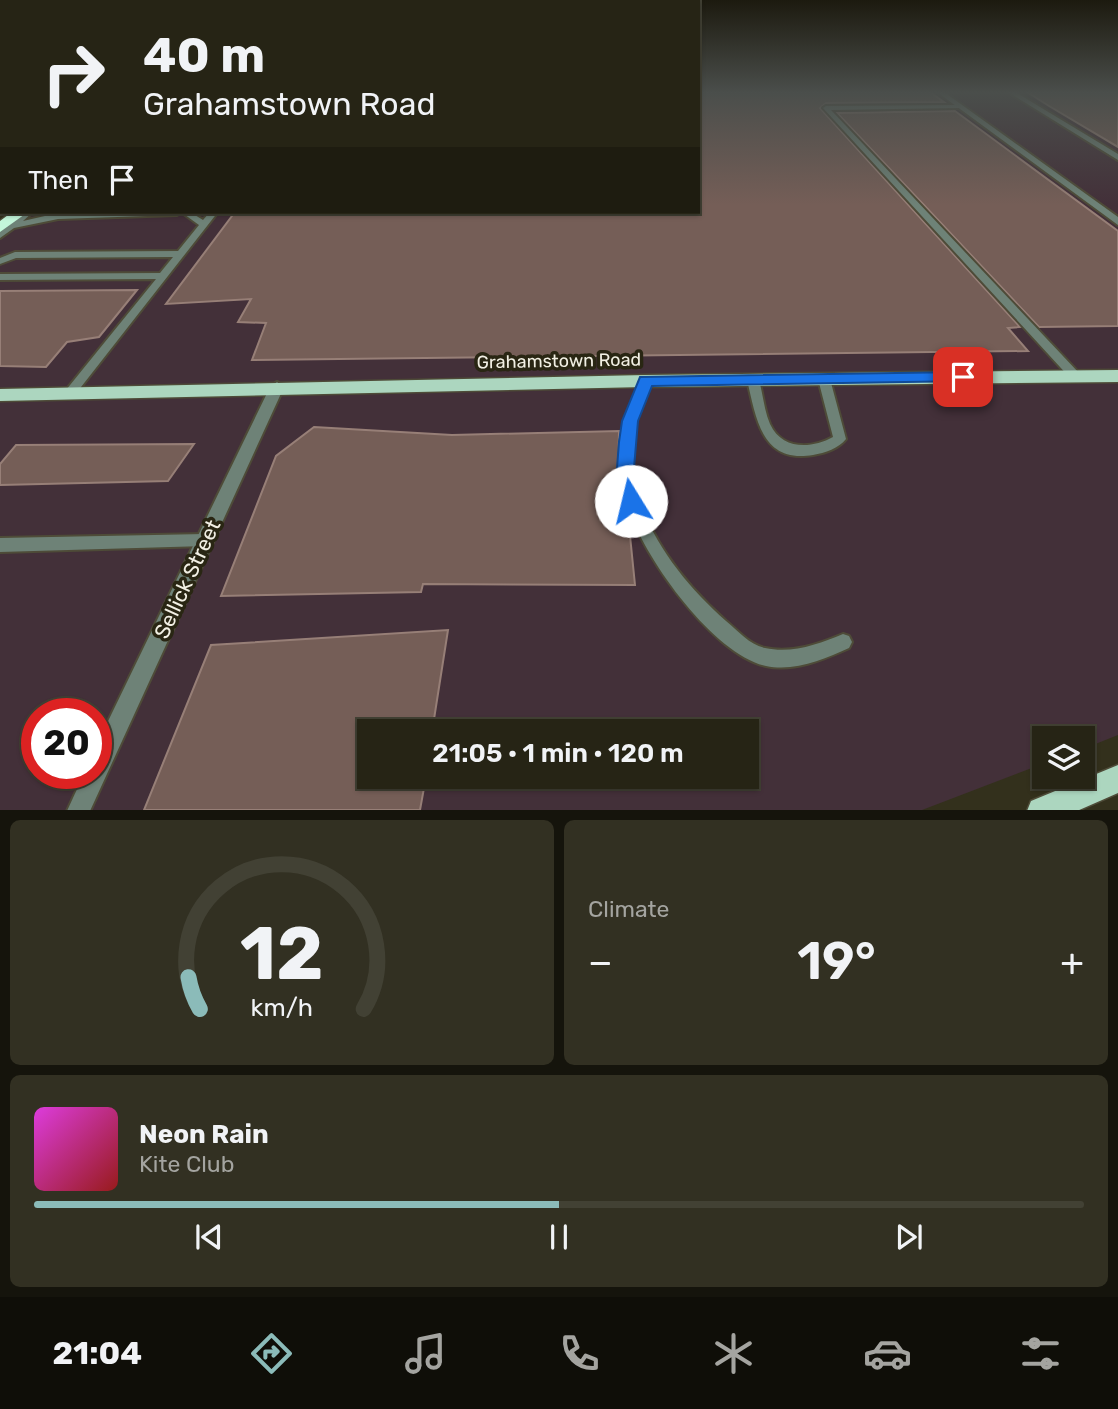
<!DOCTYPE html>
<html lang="en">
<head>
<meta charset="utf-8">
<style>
	:root { --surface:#262415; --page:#323022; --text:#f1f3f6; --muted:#a4a4a0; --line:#424134; --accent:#8bbbb9 }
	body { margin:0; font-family:Rubik,sans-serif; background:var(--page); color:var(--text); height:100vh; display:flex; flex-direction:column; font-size:26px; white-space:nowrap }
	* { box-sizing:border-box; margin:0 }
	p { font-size:23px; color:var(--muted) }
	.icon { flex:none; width:38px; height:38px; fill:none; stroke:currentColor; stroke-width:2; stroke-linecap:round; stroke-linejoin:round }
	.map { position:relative; height:810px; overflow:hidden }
	.drawer { display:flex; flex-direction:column; gap:10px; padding:10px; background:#15140c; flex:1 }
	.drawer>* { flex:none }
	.banner { position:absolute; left:0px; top:0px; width:700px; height:214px; box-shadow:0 2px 5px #0004,0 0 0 2px var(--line); background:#262415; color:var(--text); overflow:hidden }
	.tools { position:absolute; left:1032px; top:726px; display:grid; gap:14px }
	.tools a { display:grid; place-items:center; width:63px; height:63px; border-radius:0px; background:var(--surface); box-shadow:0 2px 5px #0004,0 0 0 2px var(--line); font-size:35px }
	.speed { position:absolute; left:21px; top:698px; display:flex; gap:14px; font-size:35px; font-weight:700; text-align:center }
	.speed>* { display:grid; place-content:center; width:91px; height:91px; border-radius:50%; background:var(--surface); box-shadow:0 2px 5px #0004,0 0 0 2px var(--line); line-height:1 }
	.speed .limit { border:10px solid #d22; background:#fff; color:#111 }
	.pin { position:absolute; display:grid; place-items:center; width:60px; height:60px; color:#fff; margin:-30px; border-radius:14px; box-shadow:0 4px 10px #0006 }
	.me { position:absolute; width:77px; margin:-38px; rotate:351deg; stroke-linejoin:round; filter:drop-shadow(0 0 5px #0008) }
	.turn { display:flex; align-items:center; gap:24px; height:147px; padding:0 28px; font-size:32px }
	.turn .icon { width:91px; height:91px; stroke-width:2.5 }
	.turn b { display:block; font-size:49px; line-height:60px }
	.then { display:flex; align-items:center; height:66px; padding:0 28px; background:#0003; gap:14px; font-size:26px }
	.big { font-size:52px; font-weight:600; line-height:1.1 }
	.drawer .widget { flex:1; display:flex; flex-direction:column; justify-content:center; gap:10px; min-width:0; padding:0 24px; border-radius:10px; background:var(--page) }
	.drawer .dial { align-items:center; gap:0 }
	.dial svg { height:182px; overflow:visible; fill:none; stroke:var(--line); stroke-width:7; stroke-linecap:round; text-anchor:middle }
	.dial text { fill:var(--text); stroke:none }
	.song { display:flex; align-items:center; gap:21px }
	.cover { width:84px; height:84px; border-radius:10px; background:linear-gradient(135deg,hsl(300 70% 55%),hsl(0 70% 35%)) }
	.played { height:7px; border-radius:4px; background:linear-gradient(90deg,var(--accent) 50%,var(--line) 50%) }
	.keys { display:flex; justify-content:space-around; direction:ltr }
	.heat { display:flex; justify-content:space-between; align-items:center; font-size:38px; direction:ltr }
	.drawer .tiles { flex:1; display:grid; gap:10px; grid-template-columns:1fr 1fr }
	.widget:last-child { grid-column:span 2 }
	.trip { position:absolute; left:357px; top:719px; width:402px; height:70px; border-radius:0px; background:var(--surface); box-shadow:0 2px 5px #0004,0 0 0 2px var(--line); font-weight:600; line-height:70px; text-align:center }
	.dock { display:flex; height:112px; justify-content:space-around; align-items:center; background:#0f0e08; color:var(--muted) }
	.dock .icon { width:49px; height:49px }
	.dock .active { color:var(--accent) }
	.dock b { font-size:32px; color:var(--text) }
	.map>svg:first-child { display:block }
	.industrial { fill:#433039; fill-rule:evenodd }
	.building { fill:#755e57; stroke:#977f77; stroke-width:2 }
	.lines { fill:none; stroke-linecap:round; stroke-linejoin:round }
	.lane-casing { stroke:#4e4b38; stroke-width:4 }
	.street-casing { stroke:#4e4b38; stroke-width:4 }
	.primary-casing { stroke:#4e4b38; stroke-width:3 }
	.highway-casing { stroke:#4e4b38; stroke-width:3 }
	.lane { fill:#6e8277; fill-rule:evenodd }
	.street { fill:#6e8277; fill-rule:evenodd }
	.primary { fill:#acd6bf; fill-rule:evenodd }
	.highway { fill:#c4f7db; fill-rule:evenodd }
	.route { fill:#1a73e8; stroke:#114b97; stroke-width:2 }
	.labels { text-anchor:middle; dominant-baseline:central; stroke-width:7; stroke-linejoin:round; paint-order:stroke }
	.street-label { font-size:18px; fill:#f2f0e4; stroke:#292613 }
	.near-street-label { font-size:21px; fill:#f2f0e4; stroke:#292613 }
</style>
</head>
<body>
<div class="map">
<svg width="1118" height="811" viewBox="0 0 1118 811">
	<rect width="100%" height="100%" fill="#33301c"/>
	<path class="industrial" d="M698,92H1118V735L1083,749V738H1045V763L922,810L0,811V238L33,212H698ZM37,714H96V774H37ZM369,732H747V777H369Z"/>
	<path class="building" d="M698,92H930L944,102L826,103L820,108L1020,327L1008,328L1028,351L252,360L266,323L238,322L251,299L166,304L235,212H698Z
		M1027,92H1118V147L1049,106Z
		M955,111L1118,231V326L1039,327L837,113Z
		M137,290L99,337L67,342L46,367L0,366V291Z
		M314,427L452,435L619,431L618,477L628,516L635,585L423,584L421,592L221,596L276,456Z
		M194,444L168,481L0,485V464L16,445Z
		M448,630L432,732H369V777H426L420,810H144L211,645Z"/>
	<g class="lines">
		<g class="lane-casing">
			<path id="lane" d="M961,105L959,108L831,110L1079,373L1081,376L1079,379H1071L823,108L826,106Z
				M0,194H2V200H0Z
				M24,212H33L23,221L58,213L110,212H190L203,220L210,212H218L74,396L70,397L64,393L66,390L156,279L0,280V274L160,273L173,257L16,258L0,264V258L15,252L178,251L199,225L181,212L177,215L58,219L14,228L0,238V231Z
				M824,375L830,379L846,439C839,448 825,453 813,455C761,464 756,417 747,380L749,377L753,376L759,380C763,394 764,410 770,424C782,450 811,449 833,437L818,379Z
				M645,377L651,381C648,394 642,404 638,416C632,432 631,452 633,469C640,529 682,582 726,621C738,631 750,645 765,648C792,654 819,644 843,634L849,636L852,642L849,648C824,659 795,672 766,666C710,654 632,543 622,488C616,457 619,428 633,399C637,391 637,380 645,377Z
				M205,534L210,535L212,540L210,545L205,546L0,552V538Z"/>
		</g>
		<g class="street-casing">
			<path id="street" d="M937,92H944L1118,217V225Z
				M1008,92H1015L1118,154V160Z
				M277,382L284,387L90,811H67L84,774H96V746L270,387Z"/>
		</g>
		<g class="primary-casing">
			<path id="primary" d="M1118,370V382L645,387L0,401V389L645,375Z
				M1118,765V793L1077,811H1027L1031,801Z"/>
		</g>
		<g class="highway-casing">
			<path id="highway" d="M12,212H28L0,232V221Z"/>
		</g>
		<use href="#lane" class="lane"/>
		<use href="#street" class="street"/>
		<use href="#primary" class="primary"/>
		<use href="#highway" class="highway"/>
	</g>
	<linearGradient id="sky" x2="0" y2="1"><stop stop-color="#1c1a0f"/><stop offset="0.45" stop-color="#4a4e4b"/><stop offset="1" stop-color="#4a4e4b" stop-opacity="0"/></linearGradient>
	<rect width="1118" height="205" fill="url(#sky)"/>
	<path class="route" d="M963,372L971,377L969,381L652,386L638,421L634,468L640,501L637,507L631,509L624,507L617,468L619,442L622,421L640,377Z"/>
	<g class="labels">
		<g class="street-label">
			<text transform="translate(559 361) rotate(-1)">Grahamstown Road</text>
		</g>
		<g class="near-street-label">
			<text transform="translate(187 579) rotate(-65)">Sellick Street</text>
		</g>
	</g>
</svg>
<div class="tools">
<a><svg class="icon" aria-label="layers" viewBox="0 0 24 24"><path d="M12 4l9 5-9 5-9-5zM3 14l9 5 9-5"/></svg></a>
</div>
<div class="speed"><div class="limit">20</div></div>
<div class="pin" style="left:963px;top:377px;background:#d93025"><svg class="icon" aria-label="arrive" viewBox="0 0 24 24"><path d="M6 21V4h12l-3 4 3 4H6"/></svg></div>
<svg class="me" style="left:631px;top:501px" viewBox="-20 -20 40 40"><circle r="19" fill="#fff"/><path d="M0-13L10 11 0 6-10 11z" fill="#1a73e8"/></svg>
<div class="trip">21:05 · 1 min · 120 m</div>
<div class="banner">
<div class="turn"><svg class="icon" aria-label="right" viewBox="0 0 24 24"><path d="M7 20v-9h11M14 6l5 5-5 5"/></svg><div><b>40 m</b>Grahamstown Road</div></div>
<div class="then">Then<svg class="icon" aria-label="arrive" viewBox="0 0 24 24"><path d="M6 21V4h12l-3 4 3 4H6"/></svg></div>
</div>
</div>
<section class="drawer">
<div class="tiles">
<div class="widget dial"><svg viewBox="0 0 100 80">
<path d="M14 69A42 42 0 1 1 86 69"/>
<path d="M14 69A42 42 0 0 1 9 55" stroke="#8bbbb9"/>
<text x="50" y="56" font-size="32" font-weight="700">12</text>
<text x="50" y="72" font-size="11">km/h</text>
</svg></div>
<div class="widget"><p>Climate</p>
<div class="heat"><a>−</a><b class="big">19°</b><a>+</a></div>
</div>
<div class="widget">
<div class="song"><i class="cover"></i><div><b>Neon Rain</b><p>Kite Club</p></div></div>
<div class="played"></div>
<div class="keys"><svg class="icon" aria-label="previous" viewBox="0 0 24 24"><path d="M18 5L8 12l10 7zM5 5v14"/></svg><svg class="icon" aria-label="pause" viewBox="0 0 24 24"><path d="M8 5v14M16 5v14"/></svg><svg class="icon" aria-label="next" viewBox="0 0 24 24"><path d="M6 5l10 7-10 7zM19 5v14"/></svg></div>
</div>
</div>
</section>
<nav class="dock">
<b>21:04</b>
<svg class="icon active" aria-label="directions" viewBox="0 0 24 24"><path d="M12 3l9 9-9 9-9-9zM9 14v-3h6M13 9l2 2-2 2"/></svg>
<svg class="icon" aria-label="music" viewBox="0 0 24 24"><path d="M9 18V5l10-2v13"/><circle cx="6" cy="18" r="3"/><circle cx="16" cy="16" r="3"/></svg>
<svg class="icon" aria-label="phone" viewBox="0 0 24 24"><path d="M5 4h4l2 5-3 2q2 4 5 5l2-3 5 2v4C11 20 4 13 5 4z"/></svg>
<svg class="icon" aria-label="climate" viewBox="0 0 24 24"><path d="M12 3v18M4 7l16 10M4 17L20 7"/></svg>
<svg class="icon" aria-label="car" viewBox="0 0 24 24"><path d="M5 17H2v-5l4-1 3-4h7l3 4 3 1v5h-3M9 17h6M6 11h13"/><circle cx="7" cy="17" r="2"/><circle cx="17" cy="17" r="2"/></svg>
<svg class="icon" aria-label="filters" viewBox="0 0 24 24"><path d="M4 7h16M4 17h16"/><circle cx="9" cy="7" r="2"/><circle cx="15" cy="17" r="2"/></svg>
</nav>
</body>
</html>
